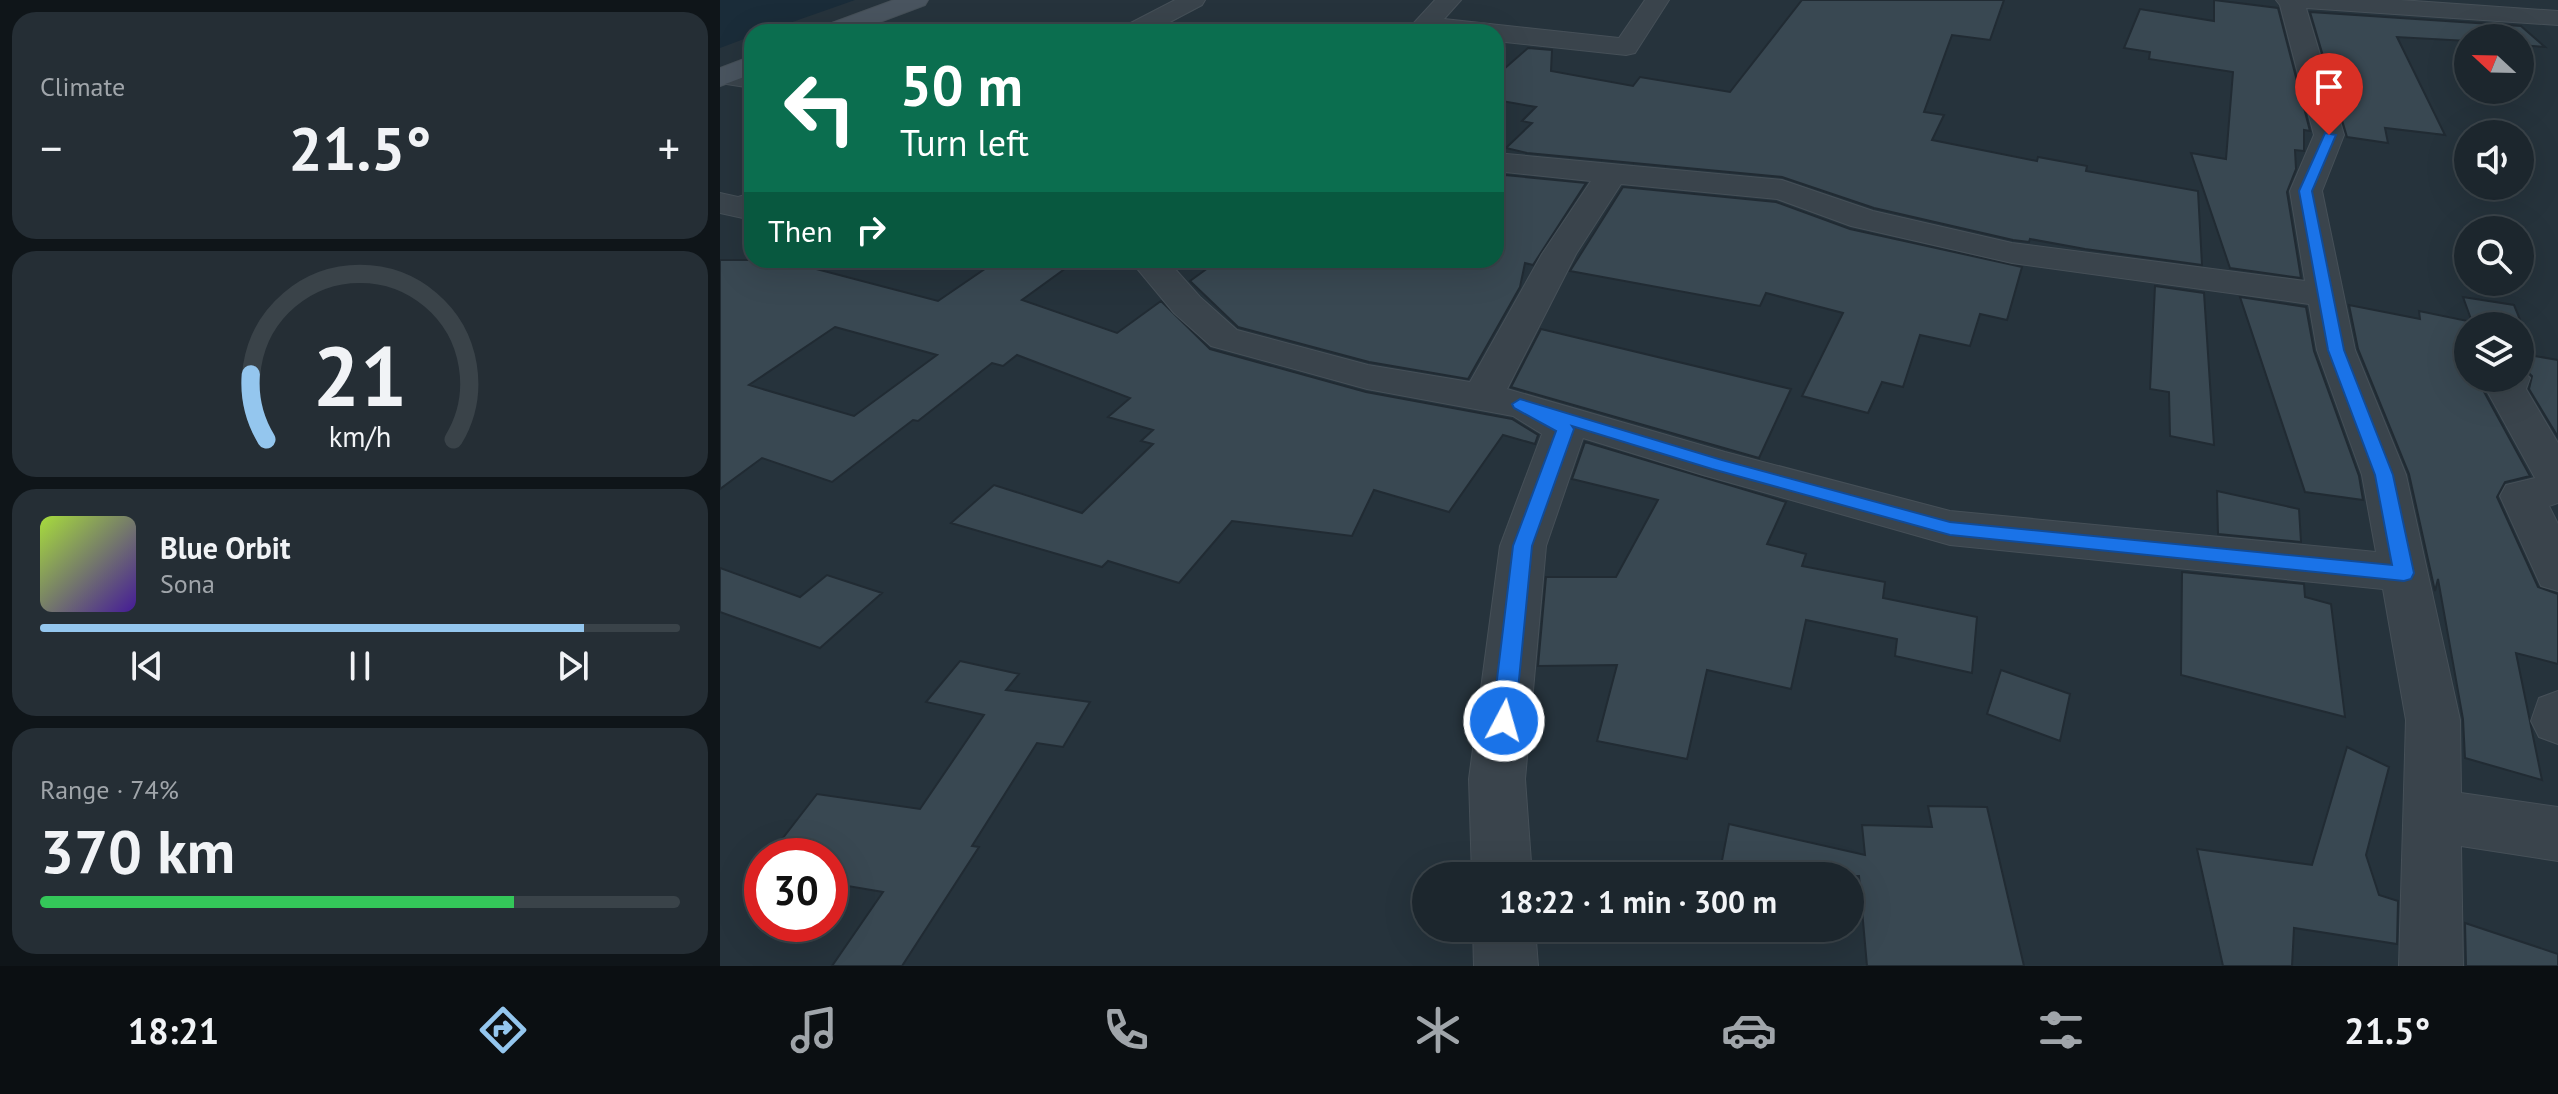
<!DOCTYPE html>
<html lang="en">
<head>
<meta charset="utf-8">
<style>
	:root { --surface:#1c262d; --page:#252e35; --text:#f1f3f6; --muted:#a0a5aa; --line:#3a4349; --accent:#94c6ee }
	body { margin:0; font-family:"PT Sans",sans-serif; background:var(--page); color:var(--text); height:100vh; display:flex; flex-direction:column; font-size:30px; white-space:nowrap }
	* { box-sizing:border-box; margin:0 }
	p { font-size:26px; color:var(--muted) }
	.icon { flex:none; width:44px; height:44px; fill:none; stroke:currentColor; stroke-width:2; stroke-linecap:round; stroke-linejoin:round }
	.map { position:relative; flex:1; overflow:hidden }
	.panel { display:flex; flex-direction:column; gap:12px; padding:12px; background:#0f1519; width:720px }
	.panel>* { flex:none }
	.hud { position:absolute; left:24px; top:24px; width:760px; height:244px; border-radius:24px; box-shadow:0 8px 32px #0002,0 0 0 2px var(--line); background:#0b6e4f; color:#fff; overflow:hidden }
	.needle { width:52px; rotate:292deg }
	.tools { position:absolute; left:1734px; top:24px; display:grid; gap:16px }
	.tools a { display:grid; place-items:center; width:80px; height:80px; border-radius:50%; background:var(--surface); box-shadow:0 8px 32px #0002,0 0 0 2px var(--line); font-size:40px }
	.speed { position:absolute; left:24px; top:838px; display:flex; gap:16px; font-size:40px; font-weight:700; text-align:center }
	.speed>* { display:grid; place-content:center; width:104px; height:104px; border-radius:50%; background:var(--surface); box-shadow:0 8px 32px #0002,0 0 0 2px var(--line); line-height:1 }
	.speed .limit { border:12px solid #d22; background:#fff; color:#111 }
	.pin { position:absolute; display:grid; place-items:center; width:68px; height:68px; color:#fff; margin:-82px -34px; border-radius:50% 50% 50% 0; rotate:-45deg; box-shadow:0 0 8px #0007 }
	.pin .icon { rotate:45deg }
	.me { position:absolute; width:88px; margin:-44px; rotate:6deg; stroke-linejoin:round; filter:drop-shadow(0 0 6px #0008) }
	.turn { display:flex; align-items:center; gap:28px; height:168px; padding:0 24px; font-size:36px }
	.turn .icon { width:104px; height:104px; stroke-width:2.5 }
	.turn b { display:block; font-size:56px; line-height:68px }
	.then { display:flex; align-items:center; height:76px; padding:0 24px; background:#0003; gap:16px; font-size:30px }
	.big { font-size:60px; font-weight:800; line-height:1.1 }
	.panel .tile { flex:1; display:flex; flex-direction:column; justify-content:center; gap:12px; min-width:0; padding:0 28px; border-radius:24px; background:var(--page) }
	.panel .dial { align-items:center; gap:0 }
	.dial svg { height:208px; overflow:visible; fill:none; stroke:var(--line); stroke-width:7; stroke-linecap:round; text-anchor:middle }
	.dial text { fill:var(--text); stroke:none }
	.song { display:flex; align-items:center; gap:24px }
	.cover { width:96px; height:96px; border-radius:12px; background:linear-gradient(135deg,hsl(80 70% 55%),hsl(260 70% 35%)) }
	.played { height:8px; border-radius:4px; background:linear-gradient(90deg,var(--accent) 85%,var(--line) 85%) }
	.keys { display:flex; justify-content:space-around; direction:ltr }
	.heat { display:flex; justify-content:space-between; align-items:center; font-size:44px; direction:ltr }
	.charge { height:12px; border-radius:6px; background:linear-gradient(90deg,#34c759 74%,var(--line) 0) }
	.trip { position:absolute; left:692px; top:862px; width:452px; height:80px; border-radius:40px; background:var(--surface); box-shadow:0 8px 32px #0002,0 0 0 2px var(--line); font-weight:800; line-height:80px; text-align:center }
	.dock { display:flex; height:128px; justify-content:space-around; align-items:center; background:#0b0f12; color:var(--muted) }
	.dock .icon { width:56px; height:56px }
	.dock .current { color:var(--accent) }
	.dock b { font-size:36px; color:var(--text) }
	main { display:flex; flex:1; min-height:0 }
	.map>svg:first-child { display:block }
	.water { fill:#1a2c39 }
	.building { fill:#394852; stroke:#212b33; stroke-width:2; fill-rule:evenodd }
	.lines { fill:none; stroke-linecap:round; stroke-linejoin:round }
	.street-casing { stroke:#465058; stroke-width:2 }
	.secondary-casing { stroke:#465058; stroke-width:2 }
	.street { fill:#3a444c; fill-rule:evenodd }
	.secondary { fill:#49545f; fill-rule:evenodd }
	.route { fill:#1a73e8; stroke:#114b97; stroke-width:2 }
</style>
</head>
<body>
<main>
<section class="panel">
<div class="tile"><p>Climate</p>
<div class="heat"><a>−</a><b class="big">21.5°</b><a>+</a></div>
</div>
<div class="tile dial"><svg viewBox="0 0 100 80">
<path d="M14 69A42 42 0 1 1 86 69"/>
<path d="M14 69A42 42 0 0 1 8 44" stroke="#94c6ee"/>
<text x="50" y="56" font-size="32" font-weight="700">21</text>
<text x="50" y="72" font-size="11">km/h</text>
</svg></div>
<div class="tile">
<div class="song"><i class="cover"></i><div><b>Blue Orbit</b><p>Sona</p></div></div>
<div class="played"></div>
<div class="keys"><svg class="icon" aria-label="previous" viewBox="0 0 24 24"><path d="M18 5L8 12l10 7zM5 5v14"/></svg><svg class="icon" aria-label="pause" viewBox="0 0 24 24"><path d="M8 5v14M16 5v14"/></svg><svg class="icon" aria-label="next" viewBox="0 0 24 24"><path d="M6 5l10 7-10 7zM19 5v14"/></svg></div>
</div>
<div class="tile"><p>Range · 74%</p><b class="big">370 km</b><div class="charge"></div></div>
</section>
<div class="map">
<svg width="1838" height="966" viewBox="0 0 1838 966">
	<rect width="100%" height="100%" fill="#26333c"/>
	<path class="water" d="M0,0H135L44,32H32V36L0,48Z"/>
	<path class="building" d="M1082,0H1284L1270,40L1232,35L1204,112L1224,115L1212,140L1317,161L1318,157L1367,166L1366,171L1478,191L1482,265L1365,249L1310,239L1309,242L1293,240L1154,208L1062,177L807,153L786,148L812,123L802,121L816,107L776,100V76L808,48L832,50L831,71L913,86L920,77L1010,92Z
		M1494,0L1558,8L1590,131L1584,130V151L1575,150L1576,169L1567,192L1581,278L1510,268L1471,153L1506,159L1513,72L1429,59L1430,52L1404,48L1420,9L1494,21Z
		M1590,12L1801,26L1825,47L1800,45V38H1748V41L1677,37L1725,135L1665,128L1668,143L1627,137Z
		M785,175L866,183L813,265L805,263L800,287L748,379L649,362L518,327L470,281L499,260H776V184Z
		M903,187L1056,202L1130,229L1302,267L1287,320L1260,314L1250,346L1200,335L1183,387L1162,382L1148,413L1082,396L1123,313L1046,293L1040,306L850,271Z
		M0,260H62L218,301L278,260H357L302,300L397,333L441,301L490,349L646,392L792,419L818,435L815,444L783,435L729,512L654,490L632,536L512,521L459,583L388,561L382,567L231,523L274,485L362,513L433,444L421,441L433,430L388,417L410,398L297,355L283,366L272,363L198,421L193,420L112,482L42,458L0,489ZM115,327L217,355L134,416L29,385Z
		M1435,286L1484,293L1494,445L1450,436L1449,392L1430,389Z
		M1520,297L1586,307L1594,351L1639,476L1643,500L1585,492Z
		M1743,297L1794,305L1815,356L1838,360V437L1809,389L1812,376L1800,365V326H1748V378H1767L1763,390L1810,476L1785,482L1777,497L1818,587L1838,594V664L1796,653L1822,780L1745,758L1743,719L1718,579L1715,591L1689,474L1638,349L1629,305L1700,319L1699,311L1752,322Z
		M821,329L1071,389L1039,458L791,387Z
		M865,442L1066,502L1047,544L1086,554L1082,566L1165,582L1163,598L1257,617L1252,673L1175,656L1177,639L1086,620L1071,689L987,670L967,759L877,741L897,665L818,666L826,577H896L938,500L852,479Z
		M1497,491L1579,509L1581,542L1498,534Z
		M0,568L80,597L107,575L162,593L100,648L0,612Z
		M1462,572L1584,584L1585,597L1611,604L1625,717L1461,675Z
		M240,661L299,674L286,690L370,702L343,747L317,743L252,846L259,847L182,966H112L163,892L110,883V856H49L97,794L200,809L264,715L206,702Z
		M1281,670L1350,694L1340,741L1267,714Z
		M1627,747L1669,767L1646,855L1659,895L1678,901L1677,944L1574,928L1572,966H1503L1477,849L1592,865Z
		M1208,806L1267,807L1304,966H1147L1139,876H999L1009,824L1145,855L1142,825L1212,827Z
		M1745,923L1838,954V966H1746Z"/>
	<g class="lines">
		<g class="street-casing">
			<path id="street" d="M455,0H485L482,5L431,32H399L403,27Z
				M715,0H741L724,19L899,38L925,0H949L915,53L906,55L776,41V32L696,30L692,25Z
				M1556,0H1680L1838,11V25L1586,8L1624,135L1602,191L1635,350L1686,475L1740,720L1741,793L1838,807V861L1741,846L1743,966H1679L1686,720L1663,589L1230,545L983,475L863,438L826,546L805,779L812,876H752L749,779L780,546L822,434L793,416L647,389L491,346L454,313L415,266L420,260H447L480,297L517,330L648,365L750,382L822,254L871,181L776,171V153L1062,180L1153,211L1292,243L1585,281L1570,191L1594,135L1560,5ZM901,184L1057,199L1131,226L1292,263L1589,304L1597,350L1642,475L1656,552L1230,511L1005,452L787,389L856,254Z
				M5,68L32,72V88L0,83V69Z
				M0,193L18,197L32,193V216L23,218L0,213Z
				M1800,368L1810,378L1806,389L1838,443V503L1829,506L1838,524V591L1821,586L1780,496L1786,485L1815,478L1766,389L1770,378H1800Z
				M1838,691V744L1819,737L1811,721L1819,698Z
				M753,928H815L818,966H754Z"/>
		</g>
		<g class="secondary-casing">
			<path id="secondary" d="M174,0H208L205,5L133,32H97L101,27Z
				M32,56V74L0,86V68Z"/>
		</g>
		<use href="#street" class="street"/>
		<use href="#secondary" class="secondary"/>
	</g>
	<path class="route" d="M1605,133L1616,135L1592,191L1624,350L1673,475L1694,573L1691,579L1684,581L1230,535L992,469L852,426L854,429L812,546L795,721L791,728L784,730L776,728L772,721L793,546L836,431L794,408L792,404L800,399L1002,460L1230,522L1672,565L1655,475L1608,350L1579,191Z"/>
</svg>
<div class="tools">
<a><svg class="needle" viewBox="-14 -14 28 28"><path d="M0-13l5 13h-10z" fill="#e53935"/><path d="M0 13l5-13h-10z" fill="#a0a5aa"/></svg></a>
<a><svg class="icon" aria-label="sound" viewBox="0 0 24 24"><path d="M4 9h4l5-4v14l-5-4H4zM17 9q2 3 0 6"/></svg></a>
<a><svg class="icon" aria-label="search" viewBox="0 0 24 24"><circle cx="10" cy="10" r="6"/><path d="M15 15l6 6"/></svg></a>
<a><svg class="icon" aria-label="layers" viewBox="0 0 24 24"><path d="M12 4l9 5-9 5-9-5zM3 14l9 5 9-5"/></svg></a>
</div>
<div class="speed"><div class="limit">30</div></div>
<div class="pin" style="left:1609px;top:135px;background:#d93025"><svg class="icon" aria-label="arrive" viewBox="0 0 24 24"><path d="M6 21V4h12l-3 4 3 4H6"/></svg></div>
<svg class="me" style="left:784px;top:721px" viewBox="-20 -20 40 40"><circle r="17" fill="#1a73e8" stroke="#fff" stroke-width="3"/><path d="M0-11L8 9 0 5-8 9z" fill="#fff"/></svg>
<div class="trip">18:22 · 1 min · 300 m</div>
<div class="hud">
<div class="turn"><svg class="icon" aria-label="left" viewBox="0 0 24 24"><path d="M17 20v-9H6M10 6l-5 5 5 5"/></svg><div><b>50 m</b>Turn left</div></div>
<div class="then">Then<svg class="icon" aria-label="right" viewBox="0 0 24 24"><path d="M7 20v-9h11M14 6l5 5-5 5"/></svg></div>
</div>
</div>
</main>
<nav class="dock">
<b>18:21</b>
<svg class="icon current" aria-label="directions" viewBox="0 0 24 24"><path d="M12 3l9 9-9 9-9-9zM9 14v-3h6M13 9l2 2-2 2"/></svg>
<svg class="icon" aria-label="music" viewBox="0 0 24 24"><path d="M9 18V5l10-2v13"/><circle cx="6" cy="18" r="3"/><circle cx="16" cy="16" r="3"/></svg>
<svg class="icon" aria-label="phone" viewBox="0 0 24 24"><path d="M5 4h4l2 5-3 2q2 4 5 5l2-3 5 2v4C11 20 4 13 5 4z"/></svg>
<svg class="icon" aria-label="climate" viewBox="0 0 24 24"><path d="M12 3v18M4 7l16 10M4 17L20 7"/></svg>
<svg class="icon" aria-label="car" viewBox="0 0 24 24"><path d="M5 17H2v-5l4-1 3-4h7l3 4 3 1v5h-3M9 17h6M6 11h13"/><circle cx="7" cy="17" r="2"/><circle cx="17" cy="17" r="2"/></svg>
<svg class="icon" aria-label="filters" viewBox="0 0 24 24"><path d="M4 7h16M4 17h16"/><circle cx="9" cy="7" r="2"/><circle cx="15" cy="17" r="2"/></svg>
<b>21.5°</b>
</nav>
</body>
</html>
